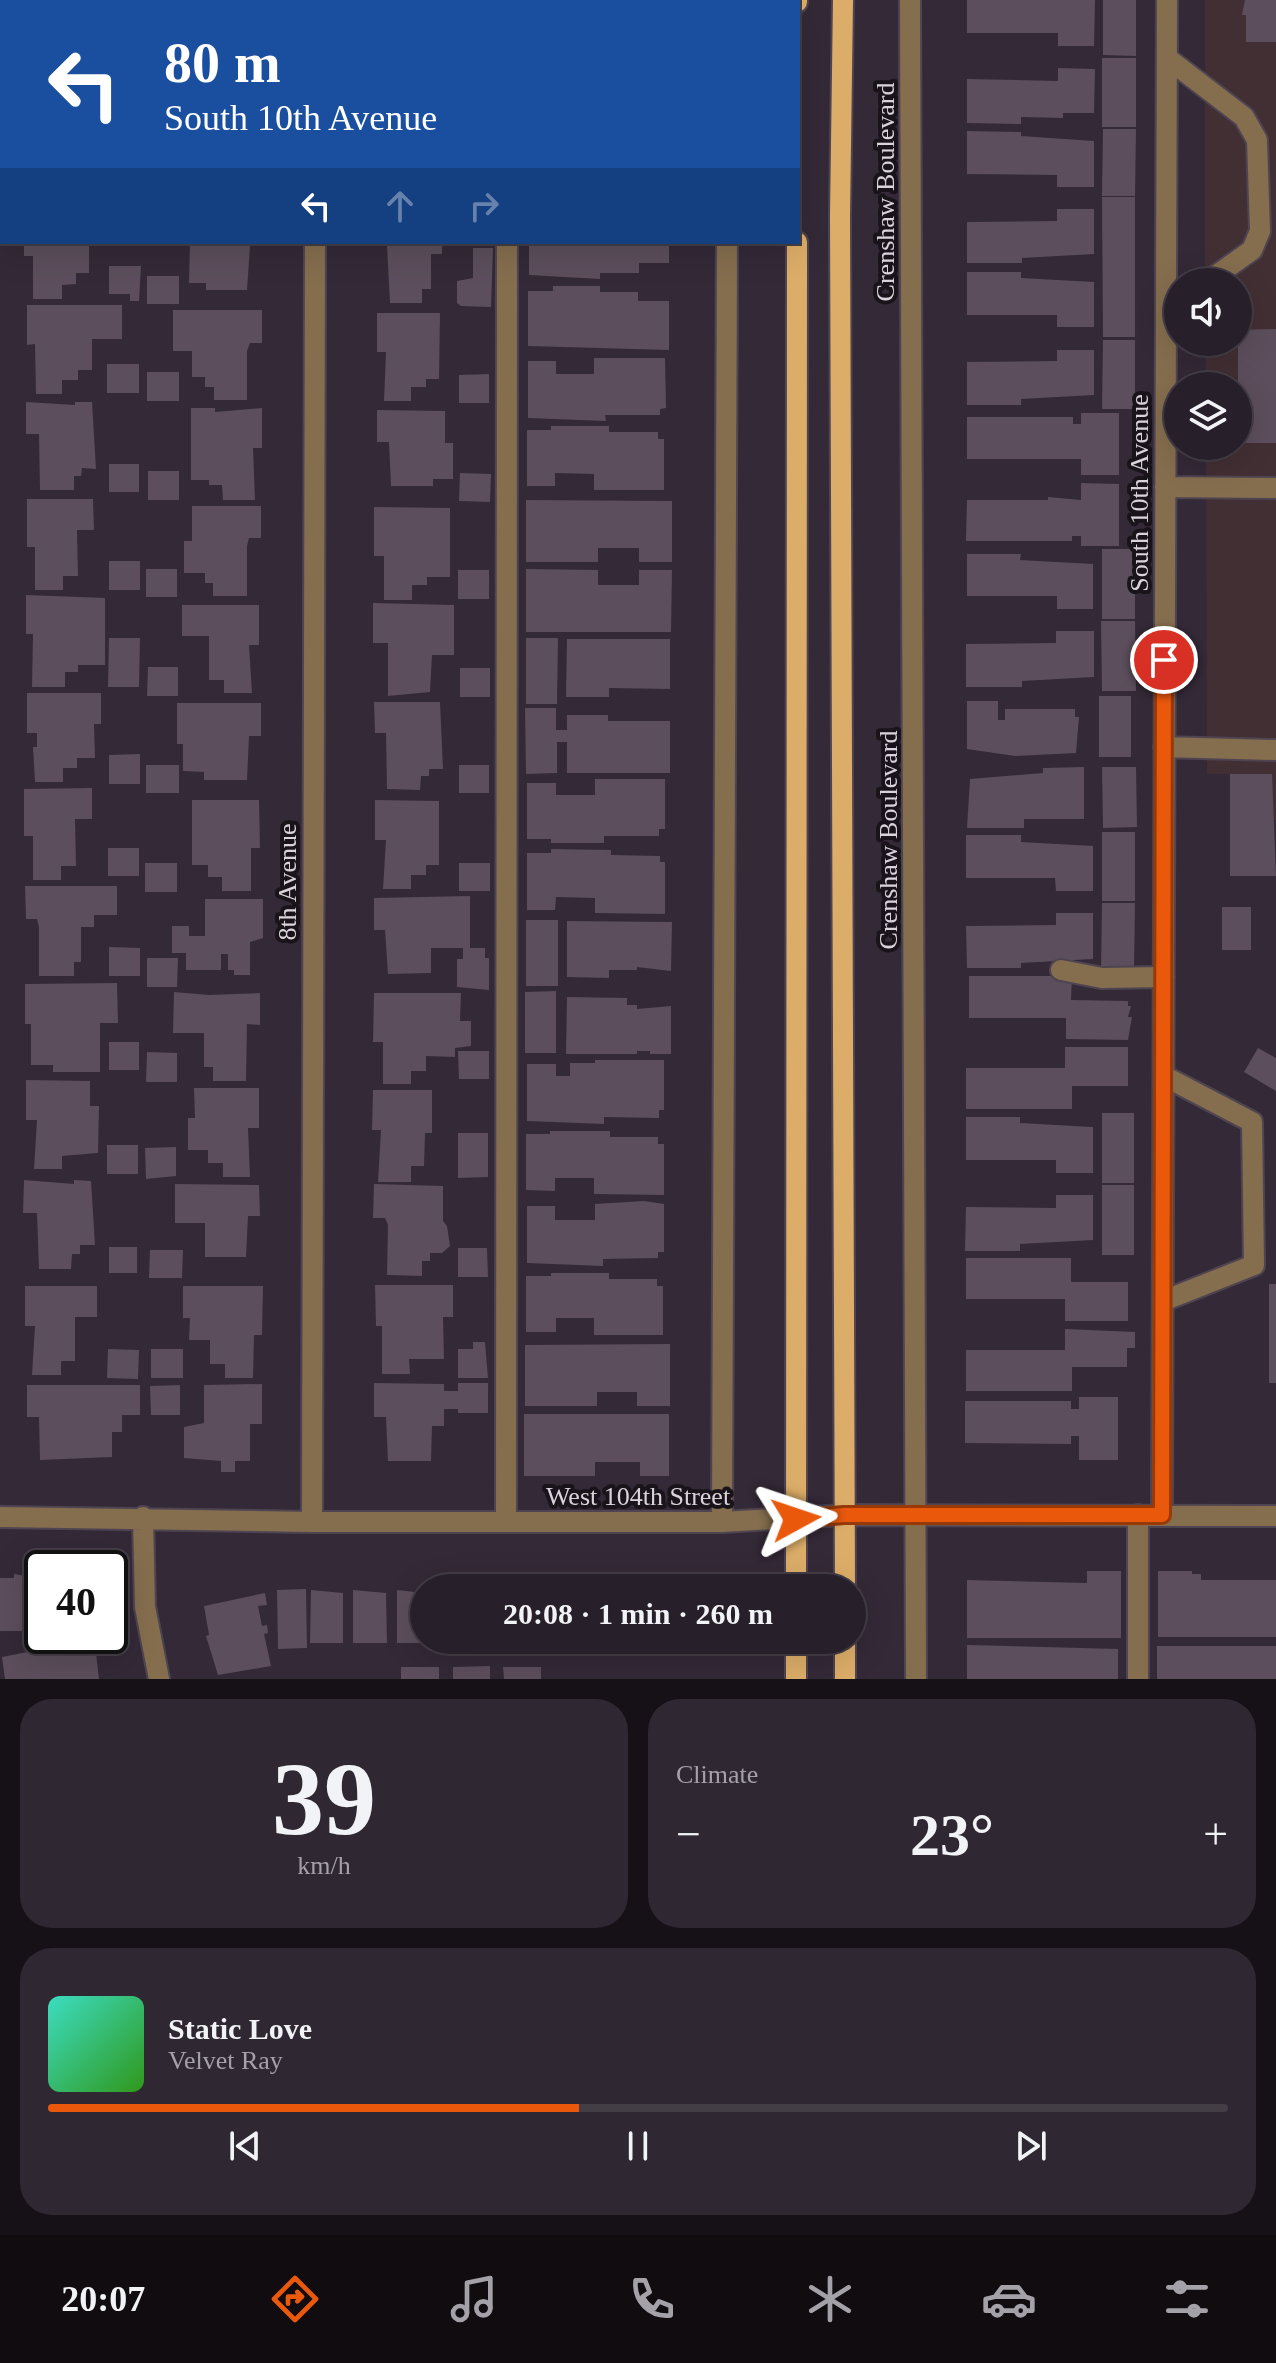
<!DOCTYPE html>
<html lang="en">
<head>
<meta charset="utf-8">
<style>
	:root { --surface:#271f29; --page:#2f2731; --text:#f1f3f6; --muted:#a4a2a8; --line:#433d46; --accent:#ea580c }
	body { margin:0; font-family:"Times New Roman",serif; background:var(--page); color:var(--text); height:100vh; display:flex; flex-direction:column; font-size:30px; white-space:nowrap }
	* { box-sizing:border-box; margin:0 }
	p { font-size:26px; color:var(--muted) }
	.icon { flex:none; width:44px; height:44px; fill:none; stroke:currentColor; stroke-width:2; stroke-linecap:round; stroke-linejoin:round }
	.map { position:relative; height:1679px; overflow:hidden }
	.sheet { display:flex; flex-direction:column; gap:20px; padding:20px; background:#151117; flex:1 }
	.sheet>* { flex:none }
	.banner { position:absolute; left:0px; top:0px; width:800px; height:244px; box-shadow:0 8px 32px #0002,0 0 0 2px var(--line); background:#1a4fa0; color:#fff; overflow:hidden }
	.fabs { position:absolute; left:1164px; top:268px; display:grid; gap:16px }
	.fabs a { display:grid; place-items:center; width:88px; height:88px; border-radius:50%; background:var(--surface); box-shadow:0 8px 32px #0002,0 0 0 2px var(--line); font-size:40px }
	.speed { position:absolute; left:24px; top:1550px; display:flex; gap:16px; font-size:40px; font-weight:700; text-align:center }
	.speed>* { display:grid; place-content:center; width:104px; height:104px; border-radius:50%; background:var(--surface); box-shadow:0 8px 32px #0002,0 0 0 2px var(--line); line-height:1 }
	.speed .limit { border:4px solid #111; border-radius:12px; background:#fff; color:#111 }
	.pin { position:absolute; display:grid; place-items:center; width:68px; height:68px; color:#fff; margin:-34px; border:4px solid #fff; border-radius:50%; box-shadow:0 2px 8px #0007 }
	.me { position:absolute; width:88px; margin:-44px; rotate:85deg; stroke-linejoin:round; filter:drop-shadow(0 0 6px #0008) }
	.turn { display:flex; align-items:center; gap:28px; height:168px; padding:0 32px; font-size:36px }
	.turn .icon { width:104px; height:104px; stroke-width:2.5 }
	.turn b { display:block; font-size:56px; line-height:68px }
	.lanes { display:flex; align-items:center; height:76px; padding:0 32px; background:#0003; justify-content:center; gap:40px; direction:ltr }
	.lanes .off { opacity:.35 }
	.big { font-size:60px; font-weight:600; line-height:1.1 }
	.sheet .card { flex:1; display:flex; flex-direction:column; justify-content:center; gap:12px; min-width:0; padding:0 28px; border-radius:32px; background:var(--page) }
	.sheet .dial { align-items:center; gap:0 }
	.dial b { font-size:104px; line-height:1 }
	.song { display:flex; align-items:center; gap:24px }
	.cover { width:96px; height:96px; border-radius:12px; background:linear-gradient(135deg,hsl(170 70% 55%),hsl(110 70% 35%)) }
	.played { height:8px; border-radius:4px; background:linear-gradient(90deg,var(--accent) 45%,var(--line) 45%) }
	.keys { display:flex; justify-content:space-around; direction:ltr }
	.heat { display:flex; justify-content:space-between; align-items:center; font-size:44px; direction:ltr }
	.sheet .tiles { flex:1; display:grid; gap:20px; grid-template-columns:1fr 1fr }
	.card:last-child { grid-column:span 2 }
	.trip { position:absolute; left:410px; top:1574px; width:456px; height:80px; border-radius:40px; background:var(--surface); box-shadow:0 8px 32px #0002,0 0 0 2px var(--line); font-weight:600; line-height:80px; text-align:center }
	.tabs { display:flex; height:128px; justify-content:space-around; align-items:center; background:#100c10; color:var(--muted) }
	.tabs .icon { width:56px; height:56px }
	.tabs .selected { color:var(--accent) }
	.tabs b { font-size:36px; color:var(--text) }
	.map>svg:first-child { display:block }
	.education { fill:#422f34 }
	.building { fill:#5c4e5c }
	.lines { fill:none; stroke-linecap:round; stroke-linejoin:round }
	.minor-casing { stroke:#4f4451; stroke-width:24 }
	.major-casing { stroke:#4f4451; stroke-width:24 }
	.minor { stroke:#856e4e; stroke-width:20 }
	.major { stroke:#dcad68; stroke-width:20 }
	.route-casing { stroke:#983908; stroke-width:20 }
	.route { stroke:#ea580c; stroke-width:14 }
	.labels { text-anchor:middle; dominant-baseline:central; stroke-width:8; stroke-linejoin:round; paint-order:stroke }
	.street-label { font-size:26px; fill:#dad3dc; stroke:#19141a }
</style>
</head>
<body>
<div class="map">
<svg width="1276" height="1679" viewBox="0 0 1276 1679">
	<rect width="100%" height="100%" fill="#342937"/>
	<path class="education" d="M1205,0H1276V820H1272V775L1207,774L1206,446H1238V386H1206L1205,342H1238V282H1205Z"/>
	<path class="building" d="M967,0H1095L1094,46H1058V33H967Z
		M1103,0H1136V56L1103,55Z
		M1245,0H1276V42H1246V15H1242Z
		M1102,58H1136V127H1102Z
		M1058,68L1095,69L1094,113H1063V118L1021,117V124L967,123V79L1058,81Z
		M1103,129H1136L1135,196H1102Z
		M967,131L1021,132V136L1094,141V187H1057V175L967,174Z
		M1102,197H1135V337H1103Z
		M1057,209H1094V254L1022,258V263H967V222L1057,221Z
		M24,242H89V273H76V284L62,285V299H33V256H24Z
		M190,242H262V246H250L247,290H206V283H189Z
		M376,242H442V254H431V289H422V303H390L387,246H376Z
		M529,242H669V263H639V273H600V279L529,275Z
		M473,248H493L491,307L461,306L457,303V281L473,278Z
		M109,266H141L139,301H130V294H109Z
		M967,272H1021V278L1094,282V327H1057V315H967Z
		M147,276H179V304H147Z
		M553,286H600V292H638V301H669V350L528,346V291H553Z
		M27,305H122V339H92V370H78V380H62V394H36L35,344L27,345Z
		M173,310H262V343H250L247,351V400H214V387H205V377H192V351H173Z
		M377,313H440L439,379H426V387H411V401H384L386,352H377Z
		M1276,329V443H1238V330Z
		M1103,340H1135V409H1102Z
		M1057,350H1094V395L1021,399V405H967V362L1057,361Z
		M594,358H665L666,408L660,409V415H605L606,421L528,418V361H556V374H594Z
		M107,364H139V393H107Z
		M147,372H179V401H147Z
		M489,374V403H459V375Z
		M26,402L75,405V402H92L96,469L82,468L81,476H74V490H40L39,434H26Z
		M191,408H215V412L262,408V448H253L255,500H223L222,485H209V480H191Z
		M377,410L445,411V443H453V479H433V486H391L389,442H377Z
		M1081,413H1119V475H1081V459H967V417H1073V424H1081Z
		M551,426H609V432H658V439H664V490H594V474L555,473V486H527V430H551Z
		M109,464H139V492H109Z
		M148,471H179V500H148Z
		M460,473L491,474L490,502L459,501Z
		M1081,483L1119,484V546H1081V536H1072V541H966L967,500H1048V497L1081,500Z
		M27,499H93L94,530H77L78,576H63V590H35V547H27Z
		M526,500L672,501V562H639V548H598V562H526Z
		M192,506H261V538H249L247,546V596H213V583H205V573H184V541H192Z
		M374,507L450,508V577H427V585H412V600H384V556H374Z
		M1102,549H1135V619H1102Z
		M967,554H1021L1020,560L1093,564V609H1057V596H967Z
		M109,561H140V590H109Z
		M146,569H177V597H146Z
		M526,569L598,570V585H639V570H672L671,632H526Z
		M458,570H489V599H458Z
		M26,595L105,598V665H78V672H65V687H32L33,634H26Z
		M373,603L454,605V655H432L430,692L388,696V643H373Z
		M182,605H259V645H249L252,693H224V680H209V636H182Z
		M1101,621H1135L1136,691H1102Z
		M1056,631H1094V677L1022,681V687H966V644L1056,643Z
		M109,638H140L139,687H108Z
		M526,638H558L557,704H526Z
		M567,639H670V689L609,688V697H566Z
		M148,667H178V696H147Z
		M460,668H490V697H460Z
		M27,693H101V724H94L95,758H77V768H63V782H35L33,747H37V733H27Z
		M1099,696H1131V757H1099Z
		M967,701H998V720H1005V709H1075V717H1079L1076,753L1015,756L967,749Z
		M374,702H440L443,769H429V776H421L420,790L387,789L386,733H375Z
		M177,703H261V736H249L247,780H204V772L183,771V744H177Z
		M525,708H556V730H567V715H608V721H670V773H567V742H557V773L526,774Z
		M140,754V784H109V755Z
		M146,765H179V793H146Z
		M459,765H489V793H459Z
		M1084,767V819H1024V828H967L970,779L1043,773V768Z
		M1102,767H1136L1137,827L1103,828Z
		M1230,774H1272L1276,876H1230Z
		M595,779H665V829H659V836H604V843H551V839H527V783H556V795H595Z
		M92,788V819H75L76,866H61V880H33V836H24V789Z
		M192,800H259L260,848H251V891H222V877H208V865H192Z
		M375,800L439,801V865H426V875H411V889H383L386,840H375Z
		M1102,832H1135V901H1102Z
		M966,835H1021V842L1093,846V891H1056L1055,878H966Z
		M108,848H139V876H108Z
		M551,849L611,850V855L660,856V862H665V914L595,913V898L556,897L555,910H527V853H551Z
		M145,863H177V892H145Z
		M459,863H490V891H459Z
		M25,886H117V915H94V927H81V962H74V976H39V927L37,919H26Z
		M470,896V948H485V958H489V990L457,987V959H463V948H431V973L388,974L385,930H374V898Z
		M205,899H263V938L250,942V975H234V970H228V954H221V970H186V953H172V926H189V936H205Z
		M1102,903H1135L1134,972H1101Z
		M1222,907H1251V950H1222Z
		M1056,913H1093V959L1021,963V968H967L966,926L1056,925Z
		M526,920H558V986H526Z
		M567,921L672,922L671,971L637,967V970H609V978L567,977Z
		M109,947L140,948V976H109Z
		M147,958H178L177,987H147Z
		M969,976H1072L1071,1000L1128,1001V1006H1131L1128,1017H1132L1128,1040L1066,1039V1018H969Z
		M117,983L118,1023H100V1072H53V1065H31V1024H25V984Z
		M556,991V1053H525V992Z
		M174,992L209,995L260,993V1025L247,1024L246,1081H213V1067H204V1033H173Z
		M374,993H461L460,1021H471V1046L455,1048V1057L426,1056V1071H411V1084H383V1042H373Z
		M567,997L627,998V1005H637V1009L671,1006V1054H650V1051H637V1054H566Z
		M109,1042H139V1070H109Z
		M1065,1047H1128V1086H1072V1109H966V1068H1065Z
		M1258,1048L1276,1058V1091L1244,1072Z
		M458,1051H489V1079H459Z
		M147,1052L177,1053V1082H146Z
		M595,1060H664V1110H659V1118L604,1117V1124L527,1121V1064H556V1076H570V1063H595Z
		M26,1080L90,1081V1106H99L98,1153L62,1156V1169H34L37,1120H26Z
		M194,1088H259V1128H248L250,1177H223V1163H208V1150H188V1118H195Z
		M373,1090H432V1133H425L424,1166H411V1182H378L381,1130H372Z
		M1102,1113H1134V1183H1102Z
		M966,1117H1020V1123L1093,1127V1173H1056V1160H966Z
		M550,1131H610V1137H658V1144H664V1195L594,1194V1178H555V1191L526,1190V1134H550Z
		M458,1133H488V1177L458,1178Z
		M107,1145H138V1174H107Z
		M176,1147V1176L146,1179L145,1148Z
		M24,1180L74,1184V1180L91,1181L95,1245H80V1254H72L71,1269H39L37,1213H23Z
		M175,1184L259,1185L260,1216H248L246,1257H205V1223H175Z
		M374,1184L443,1186V1221L447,1226L450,1246L442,1253H430V1261H422V1276L387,1275L388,1225L385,1218H373Z
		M1102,1185H1134V1255H1102Z
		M1056,1195H1093V1240L1020,1244V1251H965L966,1207L1056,1208Z
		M644,1201L664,1204V1252H658V1258L603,1259V1266L527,1263V1206H555V1220H595V1204Z
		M109,1247H137V1273H109Z
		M458,1248H487L488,1277H458Z
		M150,1250H183L182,1278H149Z
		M966,1258H1071V1282H1128V1321H1065V1299H966Z
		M551,1273H609V1279H657V1286H663V1335H594V1318H556V1332H526V1276H551Z
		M1269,1284H1276V1383H1269Z
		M375,1285H453V1317H443L444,1359H409L410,1374H382V1326H376Z
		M25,1286H97V1317H75V1361H61V1375H32L35,1326H25Z
		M183,1286H263L262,1335H254L253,1378H225V1364H210V1340H189L190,1318H183Z
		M1065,1329L1135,1332V1348H1127V1367H1072V1391H966V1350H1065Z
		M473,1342H485L488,1378H458V1349H473Z
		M670,1344V1406H637V1392H597V1406H525V1345Z
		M108,1349L139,1350L138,1379L107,1378Z
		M151,1349H183V1378H151Z
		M374,1383L444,1384V1391H458V1383H488V1413H458V1409H444V1426H432L431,1461H388L386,1417H374Z
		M262,1384V1424H250V1461H235V1472H221V1461L184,1458V1427L204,1423V1385Z
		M27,1385H140V1415H122V1432H112V1457L40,1460L39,1417H27Z
		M180,1385V1415H151L150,1386Z
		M1079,1397H1118V1460H1079V1436H1071V1444L965,1443V1401H1071V1409H1079Z
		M524,1414H669V1476H640V1462H595V1476H524Z
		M1087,1571H1121V1638H967V1580L1087,1583Z
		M1158,1571H1192V1574H1201V1580H1276V1637H1158Z
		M14,1574L42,1579V1631H0V1578H14Z
		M306,1589L307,1648L278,1649L277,1590Z
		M311,1590L343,1593V1643H310Z
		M353,1590L386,1593L387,1643H353Z
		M397,1590L424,1593V1640L430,1643H397Z
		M265,1593L267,1605L258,1606L262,1626L267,1625L268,1633L264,1634L271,1666L218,1675L206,1636L209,1635L204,1606Z
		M71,1645H95L99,1679H5L2,1657L54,1647L55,1651L64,1650L63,1646Z
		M967,1645L1118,1649V1679H967Z
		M1157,1646H1276V1679H1157Z
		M490,1666V1679H453V1667Z
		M401,1667H439V1679H401Z
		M503,1667H541V1679H504Z"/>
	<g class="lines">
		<g class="minor-casing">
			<path id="minor" d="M910,0L916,1679
				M315,2V0
				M507,2V0
				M727,2V0
				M1167,58L1244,117L1257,140L1260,231L1252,250L1207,282
				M1165,487L1276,488
				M1164,747L1276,750
				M1061,970L1102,978L1164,977
				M1163,1301L1254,1265L1252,1122L1164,1076
				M1138,1515V1679
				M1162,1515L1167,0
				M0,1517L312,1522H722L844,1515L1276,1516
				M143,1517L145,1607L159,1679
				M312,1522L315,242
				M506,1522L507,242
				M722,1522L727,242"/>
		</g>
		<g class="major-casing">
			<path id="major" d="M797,0V2
				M843,0L840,216L845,1588
				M796,1588L797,242
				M796,1679V1640
				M845,1679V1640"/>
		</g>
		<use href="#minor" class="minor"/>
		<use href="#major" class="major"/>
	</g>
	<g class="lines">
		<g class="route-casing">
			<path id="route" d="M796,1519L844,1515H1162L1164,660"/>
		</g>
		<use href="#route" class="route"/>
	</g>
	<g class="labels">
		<g class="street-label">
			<text transform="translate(885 192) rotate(-90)">Crenshaw Boulevard</text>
			<text transform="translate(1139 493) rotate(-90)">South 10th Avenue</text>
			<text transform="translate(888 840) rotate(-90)">Crenshaw Boulevard</text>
			<text transform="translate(287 882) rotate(-90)">8th Avenue</text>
			<text x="638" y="1496">West 104th Street</text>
		</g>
	</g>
</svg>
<div class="fabs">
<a><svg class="icon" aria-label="sound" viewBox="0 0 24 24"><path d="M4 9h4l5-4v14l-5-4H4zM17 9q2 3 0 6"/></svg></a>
<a><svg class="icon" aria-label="layers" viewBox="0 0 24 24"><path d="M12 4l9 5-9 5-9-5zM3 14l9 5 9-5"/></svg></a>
</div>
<div class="speed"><div class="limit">40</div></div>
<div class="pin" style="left:1164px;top:660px;background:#d93025"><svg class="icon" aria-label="arrive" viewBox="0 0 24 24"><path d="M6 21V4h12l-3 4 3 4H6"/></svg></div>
<svg class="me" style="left:796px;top:1519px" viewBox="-20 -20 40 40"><path d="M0-17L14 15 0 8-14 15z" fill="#ea580c" stroke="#fff" stroke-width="4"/></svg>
<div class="trip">20:08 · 1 min · 260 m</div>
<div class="banner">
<div class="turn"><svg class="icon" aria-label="left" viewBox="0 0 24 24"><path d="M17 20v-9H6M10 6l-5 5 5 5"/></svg><div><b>80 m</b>South 10th Avenue</div></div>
<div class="lanes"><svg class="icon" aria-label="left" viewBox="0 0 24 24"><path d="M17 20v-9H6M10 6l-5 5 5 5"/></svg><svg class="icon off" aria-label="ahead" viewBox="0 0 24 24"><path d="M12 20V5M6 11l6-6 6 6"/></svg><svg class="icon off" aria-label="right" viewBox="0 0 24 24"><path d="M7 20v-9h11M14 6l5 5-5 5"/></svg></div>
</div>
</div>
<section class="sheet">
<div class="tiles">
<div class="card dial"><b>39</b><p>km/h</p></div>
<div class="card"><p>Climate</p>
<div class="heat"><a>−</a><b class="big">23°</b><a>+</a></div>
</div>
<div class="card">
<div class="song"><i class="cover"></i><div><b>Static Love</b><p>Velvet Ray</p></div></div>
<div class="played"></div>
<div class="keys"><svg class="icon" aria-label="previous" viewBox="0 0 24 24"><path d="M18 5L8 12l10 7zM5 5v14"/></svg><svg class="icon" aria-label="pause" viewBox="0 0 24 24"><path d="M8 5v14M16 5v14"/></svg><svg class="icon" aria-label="next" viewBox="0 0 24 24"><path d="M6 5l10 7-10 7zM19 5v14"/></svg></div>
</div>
</div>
</section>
<nav class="tabs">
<b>20:07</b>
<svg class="icon selected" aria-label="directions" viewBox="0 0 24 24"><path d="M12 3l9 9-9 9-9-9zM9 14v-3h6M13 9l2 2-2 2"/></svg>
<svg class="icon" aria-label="music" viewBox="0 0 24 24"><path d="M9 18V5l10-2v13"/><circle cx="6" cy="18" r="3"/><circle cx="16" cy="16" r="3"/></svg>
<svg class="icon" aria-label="phone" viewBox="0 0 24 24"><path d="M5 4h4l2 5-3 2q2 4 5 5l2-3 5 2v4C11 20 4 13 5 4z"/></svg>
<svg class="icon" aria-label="climate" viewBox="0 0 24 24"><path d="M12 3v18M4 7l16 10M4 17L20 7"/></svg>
<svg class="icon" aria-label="car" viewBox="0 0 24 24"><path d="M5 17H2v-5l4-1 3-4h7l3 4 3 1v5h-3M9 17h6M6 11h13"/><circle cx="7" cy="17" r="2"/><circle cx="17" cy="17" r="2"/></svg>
<svg class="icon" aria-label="filters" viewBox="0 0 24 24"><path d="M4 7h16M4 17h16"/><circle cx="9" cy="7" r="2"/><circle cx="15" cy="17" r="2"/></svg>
</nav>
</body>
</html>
